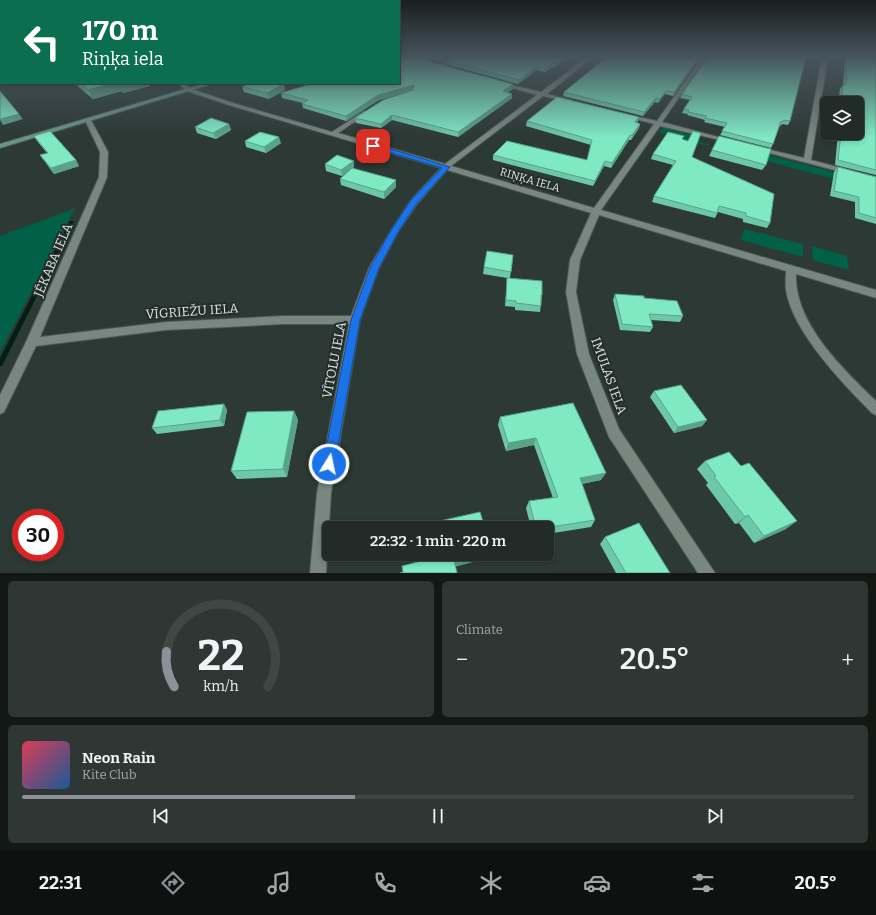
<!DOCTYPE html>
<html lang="en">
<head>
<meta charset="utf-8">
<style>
	:root { --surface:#222b27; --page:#2e3733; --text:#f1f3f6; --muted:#a2a7a7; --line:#3f4744; --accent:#8c9099 }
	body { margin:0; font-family:Bitter,serif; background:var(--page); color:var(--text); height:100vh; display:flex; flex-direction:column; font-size:15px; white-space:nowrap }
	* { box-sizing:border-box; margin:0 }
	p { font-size:13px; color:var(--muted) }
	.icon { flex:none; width:22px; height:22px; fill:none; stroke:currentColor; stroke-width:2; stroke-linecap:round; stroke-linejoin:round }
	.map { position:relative; height:573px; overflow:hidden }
	.panel { display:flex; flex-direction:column; gap:8px; padding:8px; background:#131815; flex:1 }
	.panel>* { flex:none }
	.top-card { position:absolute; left:0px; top:0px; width:400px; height:84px; box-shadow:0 2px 6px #0003,0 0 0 1px var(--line); background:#0b6e4f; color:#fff; overflow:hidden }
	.controls { position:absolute; left:820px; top:96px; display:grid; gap:8px }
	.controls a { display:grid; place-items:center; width:44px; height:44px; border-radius:6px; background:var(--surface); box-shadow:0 2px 6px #0003,0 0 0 1px var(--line); font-size:20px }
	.speed { position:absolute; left:12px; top:509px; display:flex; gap:8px; font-size:20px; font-weight:700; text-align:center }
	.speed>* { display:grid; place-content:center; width:52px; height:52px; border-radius:50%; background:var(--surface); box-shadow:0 2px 6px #0003,0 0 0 1px var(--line); line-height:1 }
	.speed .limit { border:6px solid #d22; background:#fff; color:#111 }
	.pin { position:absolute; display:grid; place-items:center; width:34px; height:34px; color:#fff; margin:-17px; border-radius:8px; box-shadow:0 2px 6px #0006 }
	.me { position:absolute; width:44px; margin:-22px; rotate:10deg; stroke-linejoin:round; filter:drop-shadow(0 0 3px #0008) }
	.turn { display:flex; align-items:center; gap:14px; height:84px; padding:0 16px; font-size:18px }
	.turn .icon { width:52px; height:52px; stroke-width:2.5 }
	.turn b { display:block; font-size:28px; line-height:34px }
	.big { font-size:30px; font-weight:600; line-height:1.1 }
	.panel .widget { flex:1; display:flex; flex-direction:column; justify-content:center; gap:6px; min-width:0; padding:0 14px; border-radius:6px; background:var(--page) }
	.panel .dial { align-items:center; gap:0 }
	.dial svg { height:104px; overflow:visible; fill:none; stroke:var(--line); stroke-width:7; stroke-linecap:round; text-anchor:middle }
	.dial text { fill:var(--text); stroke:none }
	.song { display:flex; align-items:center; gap:12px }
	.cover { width:48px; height:48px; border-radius:6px; background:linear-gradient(135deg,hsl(350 70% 55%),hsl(210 70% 35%)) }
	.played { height:4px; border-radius:2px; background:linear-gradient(90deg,var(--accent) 40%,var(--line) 40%) }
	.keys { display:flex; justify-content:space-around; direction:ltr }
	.heat { display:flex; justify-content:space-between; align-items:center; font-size:22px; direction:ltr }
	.panel .tiles { flex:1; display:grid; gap:8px; grid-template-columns:1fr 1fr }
	.widget:last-child { grid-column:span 2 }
	.trip { position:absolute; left:322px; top:521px; width:232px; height:40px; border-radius:6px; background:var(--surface); box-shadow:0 2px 6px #0003,0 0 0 1px var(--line); font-weight:600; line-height:40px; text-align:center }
	.dock { display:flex; height:64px; justify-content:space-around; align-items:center; background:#0e1110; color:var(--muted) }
	.dock .icon { width:28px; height:28px }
	.dock .selected { color:var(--accent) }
	.dock b { font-size:18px; color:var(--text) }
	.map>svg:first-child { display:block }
	.green { fill:#016048 }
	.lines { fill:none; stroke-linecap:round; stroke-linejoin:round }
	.stream { fill:#002016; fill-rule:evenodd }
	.street-casing { stroke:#4d5753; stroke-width:2 }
	.secondary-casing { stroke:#4d5753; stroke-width:2 }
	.street { fill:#798781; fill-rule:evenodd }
	.secondary { fill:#6a9586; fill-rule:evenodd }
	.wall { fill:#6dc8a9 }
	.shaded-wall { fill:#59a389 }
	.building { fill:#7fe9c4; stroke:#59a389 }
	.route { fill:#1a73e8; stroke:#114b97 }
	.labels { text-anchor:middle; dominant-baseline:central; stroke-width:4; stroke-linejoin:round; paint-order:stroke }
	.far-street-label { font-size:11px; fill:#dde4e1; stroke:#232e2a }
	.street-label { font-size:13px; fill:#dde4e1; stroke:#232e2a }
</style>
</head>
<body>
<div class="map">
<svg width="876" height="573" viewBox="0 0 876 573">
	<rect width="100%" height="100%" fill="#2d3934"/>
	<path class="green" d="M664,128L695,136L699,138L700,142L710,145L708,146L658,132Z
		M750,150L860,179V186L748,156Z
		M75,208L0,352V236Z
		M744,229L803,244V257L741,240Z
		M812,246L847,256L849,270L813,260Z"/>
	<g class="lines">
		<path class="stream" d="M70,221H72L74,222L2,366H0V358Z"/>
		<g class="street-casing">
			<path id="street" d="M453,57H460L442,67L437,66Z
				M587,57H593L547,94L570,100V102L543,96L451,166L594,208L654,124L624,116V114L657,121L702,57H707L662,122L733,141V143L660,126L601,210L876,290V298L796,274C794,323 843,369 876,401V415L872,413C843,384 792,331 786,290C785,283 786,277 786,271L599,215L580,260L576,292L589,354L619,429L715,573H698L609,437L577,354L566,292L570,260L591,213L447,170L417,204L398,232L379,268L360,320L331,493L326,573H310L317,493L349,324H283L166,330L36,346L4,412L0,414V395L26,342L99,177L100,152L85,120L86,119L91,120L108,152L107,177L40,337L166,322L283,316H351L369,268L390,232L411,200L441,168L232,106L187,91L177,83H184L191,89L236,104L332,132L364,111H368V113L338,133L445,164L537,95L498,84V82L541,92Z
				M822,57H828L811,160L876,177V181L754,149L758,147L804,158Z"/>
		</g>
		<g class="secondary-casing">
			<path id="secondary" d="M206,83H215L0,148V144Z"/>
		</g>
		<use href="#street" class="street"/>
		<use href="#secondary" class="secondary"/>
	</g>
	<path class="wall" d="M425,57H449L440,62Z
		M569,57L555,67H552L545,72L537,70L518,84L449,65V61Z
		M700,57L673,96L665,94L658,103L655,102L643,116L563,96L564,92Z
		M845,57H876V175L835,165L838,133H857V103H838L840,89L843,85Z
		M437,64L513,89L507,92L512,98L458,137L392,120L381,128L356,123L355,118L413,90L379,100L346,121L303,108L302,104L303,103L282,98L281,93Z
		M74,83H149L150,86L123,93L122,91L93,99Z
		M284,84L285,90L269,99L244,92L242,87Z
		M682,94L790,121L788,125L782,124L781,126L780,125L773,144L771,148L720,135L725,127L704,122L705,120L687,115L688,114L682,113L684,109L690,100L680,98Z
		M527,121L638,122L637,123L640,124L639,128L631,140H629L611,168L604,166L593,186L493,160V155L587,160L591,145L526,126Z
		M229,124L231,130L216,139L197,133L195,127Z
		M34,136L76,160L79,166L54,174L40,155L47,153L37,141Z
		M682,139L692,157L770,223L767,228L743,222V219L718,212L715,218L652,202L654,196L673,165L651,159L653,154Z
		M245,141L281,143L266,153L246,147Z
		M712,150L766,165L762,170L709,156Z
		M325,164L354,167L352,168L396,180V187L384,199L341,185L340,179L349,171L342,176L326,171Z
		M838,167L876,177V224L855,218V202L830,196L834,172Z
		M513,255L510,278L542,295L540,312L515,310V307L505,306L507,278L483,274L484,267Z
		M615,294L644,298L683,316L680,322L651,320L653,327L650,332L620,330L613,300Z
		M654,391L707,420L702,426L674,433L650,397Z
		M573,403L601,480L582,484L595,520L591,527L547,534V528H531L526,508L529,501L553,498L534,445L506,451L498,425L500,417Z
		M224,404L227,410L224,426L157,434L152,428Z
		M294,411L298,420L287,477L237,479L231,471Z
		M705,461L786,529L754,543L739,523L735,524L706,485L708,483L697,469Z
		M605,537L670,573H616L600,544Z"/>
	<path class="shaded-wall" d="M442,57H449L440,62V58Z
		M564,57H569L555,67L556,63Z
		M699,57H700L673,96L674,92Z
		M553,62L552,67L545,72L546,68Z
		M538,66L537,70L518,84L519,80Z
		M113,83H149L150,86L123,93L122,91L93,99L88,90Z
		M284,84L285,90L269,99L267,93Z
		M513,84V89L503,96V91Z
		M414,85V90L379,100L346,121V116L378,95Z
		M666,91L665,94L658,103L660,99Z
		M512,94V98L458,137V132Z
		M656,98L655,102L643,116L644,112Z
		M19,114L23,119L3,125L0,120V119Z
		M392,115V120L381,128V124Z
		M639,117L638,122L633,127L635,122Z
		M229,124L231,130L216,139L213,133Z
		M640,124L639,128L631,140L632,135Z
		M630,135L629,140L611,168L612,163Z
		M279,137L281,143L266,153L264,147Z
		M76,160L79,166L54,174L51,168Z
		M354,161V167L342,176L341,170Z
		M605,161L604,166L593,186L595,181Z
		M396,180V187L384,199V192Z
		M224,404L227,410L224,426L220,420Z
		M294,411L298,420L287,477L283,469Z
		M707,420L702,426L674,433L678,427Z
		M536,438L534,445L506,451L508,443Z
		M606,473L601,480L576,485L580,478Z
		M748,515L739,523L735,524L745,517Z
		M797,521L786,529L754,543L764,536Z
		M479,554H490L489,558L454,567V560Z"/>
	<path class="building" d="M399,57H419L437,64L513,84L503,91L512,94L458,132L392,115L381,124L355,118L383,100L413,90L414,85L378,95L346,116L302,104L308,100L281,93L314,83H399Z
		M456,57H564L556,63L553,62L546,68L538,66L519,80L449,61Z
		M607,57H699L674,92L666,91L660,99L656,98L644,112L564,92Z
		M708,57H806L790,121L784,120L783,122L781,121L773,144L722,131L727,123L705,118L707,116L688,112L689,110L684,109L692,97L682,94Z
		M847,57H876V170L838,160L841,133H857V103H841L843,85H845L846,84Z
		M80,83H113L88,90Z
		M250,83H279L284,84L267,93L242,87Z
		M0,91L19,114L0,119Z
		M557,97L639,117L635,122L640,124L632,135H630L612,163L605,161L595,181L493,155L507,141L587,160L592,140L527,121Z
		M211,118L229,124L213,133L195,127Z
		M50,131L76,160L51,168L40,155L48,153L34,136Z
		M693,131L701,133L692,157L774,194L770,223L746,216V213L719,206L717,213L654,196L676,161L653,154L668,132L684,136L682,139L688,141Z
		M260,132L279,137L264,147L245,141Z
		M719,136L771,149L766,165L712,150Z
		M337,155L354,161L341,170L325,164Z
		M838,167L876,177V218L859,213V197L834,191Z
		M352,168L396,180L384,192L340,179Z
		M487,251L513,255L511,272L484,267Z
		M507,278L542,281V295H541V306L516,303V301L506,300Z
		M615,294L644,296V298L677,301L683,316L649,314L653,327L622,324Z
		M681,385L707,420L678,427L654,391Z
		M573,403L606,473L580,478L595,520L544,528H536L529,501L558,497L536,438L508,443L500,417Z
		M224,404L220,420L152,428L158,411Z
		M294,411L283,469L231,471L247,412Z
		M729,452L741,466L749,463L797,521L764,536L748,515L745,517L714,477L716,476L705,461Z
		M480,512L485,528H423L422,525Z
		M639,523L670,573H626L605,537Z
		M428,554H479L454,560L457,573H400L403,572L402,566L429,559Z"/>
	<linearGradient id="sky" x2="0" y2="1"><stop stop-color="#191f1d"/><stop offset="0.41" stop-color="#46545c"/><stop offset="1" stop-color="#46545c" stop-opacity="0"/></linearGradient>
	<rect width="876" height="138" fill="url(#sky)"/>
	<path class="route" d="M370,144H375L450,167L417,203L398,232L379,268L360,320L335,464L333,468L329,470L324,468L323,464L351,320L370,268L390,232L411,200L442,168L370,147Z"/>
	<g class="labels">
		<g class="far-street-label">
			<text transform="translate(530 180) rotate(16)">RIŅĶA IELA</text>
		</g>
		<g class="street-label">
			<text transform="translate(53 260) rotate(-67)">JĒKABA IELA</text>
			<text transform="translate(192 311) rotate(-4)">VĪGRIEŽU IELA</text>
			<text transform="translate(334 360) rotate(-79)">VĪTOLU IELA</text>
			<text transform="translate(609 376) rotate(70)">IMULAS IELA</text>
		</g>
	</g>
</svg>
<div class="controls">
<a><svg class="icon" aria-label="layers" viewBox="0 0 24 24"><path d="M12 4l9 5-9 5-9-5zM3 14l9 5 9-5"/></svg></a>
</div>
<div class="speed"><div class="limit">30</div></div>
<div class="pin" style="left:373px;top:146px;background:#d93025"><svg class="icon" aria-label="arrive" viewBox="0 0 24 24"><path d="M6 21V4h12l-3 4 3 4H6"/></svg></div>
<svg class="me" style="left:329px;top:464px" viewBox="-20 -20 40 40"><circle r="17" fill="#1a73e8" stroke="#fff" stroke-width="3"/><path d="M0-11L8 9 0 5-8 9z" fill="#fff"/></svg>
<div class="trip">22:32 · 1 min · 220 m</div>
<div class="top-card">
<div class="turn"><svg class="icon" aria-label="left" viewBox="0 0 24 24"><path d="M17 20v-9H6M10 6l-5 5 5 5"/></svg><div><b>170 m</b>Riņķa iela</div></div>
</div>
</div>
<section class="panel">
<div class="tiles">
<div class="widget dial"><svg viewBox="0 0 100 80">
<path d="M14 69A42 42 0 1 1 86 69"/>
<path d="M14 69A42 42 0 0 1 8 42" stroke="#8c9099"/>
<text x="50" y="56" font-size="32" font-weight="700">22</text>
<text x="50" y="72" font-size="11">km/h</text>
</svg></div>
<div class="widget"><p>Climate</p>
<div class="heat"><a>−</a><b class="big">20.5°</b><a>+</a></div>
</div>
<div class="widget">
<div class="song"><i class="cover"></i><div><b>Neon Rain</b><p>Kite Club</p></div></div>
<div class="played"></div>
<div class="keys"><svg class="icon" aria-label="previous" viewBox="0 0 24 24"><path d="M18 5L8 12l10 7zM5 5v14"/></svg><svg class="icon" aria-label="pause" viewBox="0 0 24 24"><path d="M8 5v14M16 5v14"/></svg><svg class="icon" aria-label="next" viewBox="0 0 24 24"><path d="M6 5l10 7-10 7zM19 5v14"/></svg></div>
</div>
</div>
</section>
<nav class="dock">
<b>22:31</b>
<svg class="icon selected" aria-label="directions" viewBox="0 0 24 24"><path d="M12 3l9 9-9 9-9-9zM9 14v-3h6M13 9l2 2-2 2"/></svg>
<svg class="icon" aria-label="music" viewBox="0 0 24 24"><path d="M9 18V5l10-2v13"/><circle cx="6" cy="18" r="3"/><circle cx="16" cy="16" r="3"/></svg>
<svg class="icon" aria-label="phone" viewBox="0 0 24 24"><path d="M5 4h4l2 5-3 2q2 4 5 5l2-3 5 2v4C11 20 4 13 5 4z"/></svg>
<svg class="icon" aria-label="climate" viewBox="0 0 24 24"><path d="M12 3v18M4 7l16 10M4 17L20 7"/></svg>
<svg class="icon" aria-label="car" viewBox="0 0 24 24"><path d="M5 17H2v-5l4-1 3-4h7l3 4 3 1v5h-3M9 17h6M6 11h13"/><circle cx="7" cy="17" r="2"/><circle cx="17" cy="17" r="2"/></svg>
<svg class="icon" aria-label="filters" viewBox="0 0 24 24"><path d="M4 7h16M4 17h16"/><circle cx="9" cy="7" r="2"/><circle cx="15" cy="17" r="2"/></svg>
<b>20.5°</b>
</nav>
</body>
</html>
